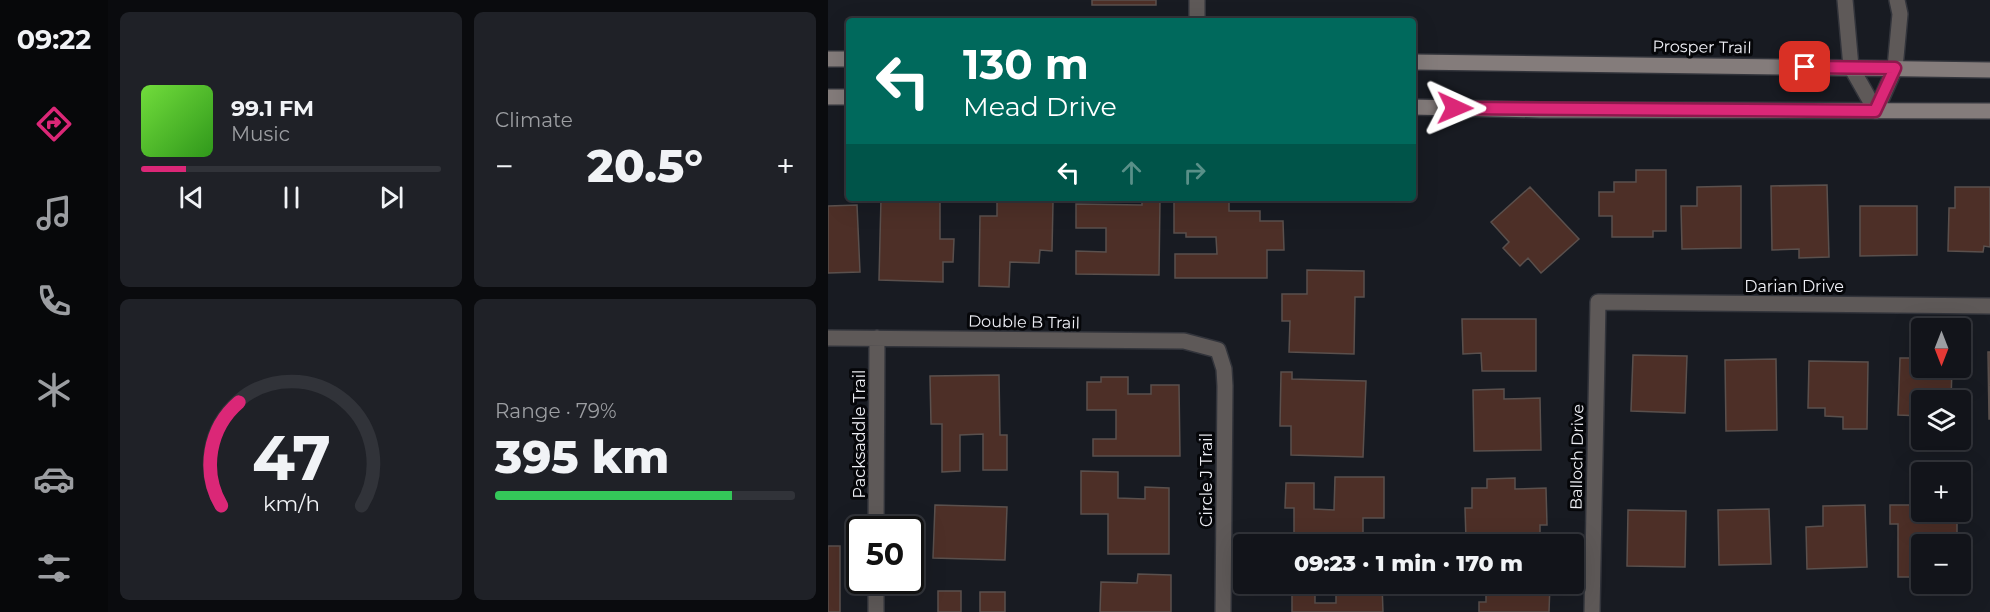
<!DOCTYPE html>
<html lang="en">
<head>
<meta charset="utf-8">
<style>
	:root { --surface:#12141a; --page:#1f2127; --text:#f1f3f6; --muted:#9c9ea2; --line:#313339; --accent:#db2777 }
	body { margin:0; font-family:Montserrat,sans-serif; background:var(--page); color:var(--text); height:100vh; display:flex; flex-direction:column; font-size:22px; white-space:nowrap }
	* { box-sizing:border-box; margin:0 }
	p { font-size:20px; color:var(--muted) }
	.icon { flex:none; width:33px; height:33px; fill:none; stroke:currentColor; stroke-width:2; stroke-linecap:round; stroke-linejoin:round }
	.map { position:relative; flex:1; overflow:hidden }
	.drawer { display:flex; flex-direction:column; gap:12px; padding:12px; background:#0a0b0e; width:720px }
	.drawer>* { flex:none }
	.banner { position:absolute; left:18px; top:18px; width:570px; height:183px; border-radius:6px; box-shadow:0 6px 24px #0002,0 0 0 2px var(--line); background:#00695c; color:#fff; overflow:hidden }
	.needle { width:39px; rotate:180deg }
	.controls { position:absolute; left:1083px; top:318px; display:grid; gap:12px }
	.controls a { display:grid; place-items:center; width:60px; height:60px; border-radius:6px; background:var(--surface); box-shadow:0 6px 24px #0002,0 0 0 2px var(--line); font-size:30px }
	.speed { position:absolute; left:18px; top:516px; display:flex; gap:12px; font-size:30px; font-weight:700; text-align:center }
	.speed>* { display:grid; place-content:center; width:78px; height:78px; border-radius:50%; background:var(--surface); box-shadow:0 6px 24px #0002,0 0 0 2px var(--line); line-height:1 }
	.speed .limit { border:3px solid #111; border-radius:9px; background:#fff; color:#111 }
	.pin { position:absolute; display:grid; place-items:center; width:51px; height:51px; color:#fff; margin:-26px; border-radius:12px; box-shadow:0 3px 9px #0006 }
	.me { position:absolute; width:66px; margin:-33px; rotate:91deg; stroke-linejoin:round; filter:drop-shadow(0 0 4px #0008) }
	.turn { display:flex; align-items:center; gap:21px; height:126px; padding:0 18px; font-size:27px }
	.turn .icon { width:78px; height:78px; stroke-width:2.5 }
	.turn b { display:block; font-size:42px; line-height:51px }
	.lanes { display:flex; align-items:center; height:57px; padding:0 18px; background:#0003; justify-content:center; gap:30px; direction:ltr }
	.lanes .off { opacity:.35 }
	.big { font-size:45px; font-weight:800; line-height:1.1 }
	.drawer .widget { flex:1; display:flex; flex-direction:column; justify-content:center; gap:9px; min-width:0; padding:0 21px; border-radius:9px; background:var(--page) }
	.drawer .dial { align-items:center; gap:0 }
	.dial svg { height:156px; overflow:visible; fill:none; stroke:var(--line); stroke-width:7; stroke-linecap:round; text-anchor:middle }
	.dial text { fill:var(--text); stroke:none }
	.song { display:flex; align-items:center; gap:18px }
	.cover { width:72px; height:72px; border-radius:9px; background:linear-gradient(135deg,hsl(100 70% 55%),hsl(110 70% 35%)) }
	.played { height:6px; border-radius:3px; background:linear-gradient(90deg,var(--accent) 15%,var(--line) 15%) }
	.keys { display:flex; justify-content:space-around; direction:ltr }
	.heat { display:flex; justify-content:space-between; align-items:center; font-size:33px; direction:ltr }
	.charge { height:9px; border-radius:4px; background:linear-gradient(90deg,#34c759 79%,var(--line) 0) }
	.drawer .tiles { flex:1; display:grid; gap:12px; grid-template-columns:repeat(2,1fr) }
	.trip { position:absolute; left:405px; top:534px; width:351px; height:60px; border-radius:6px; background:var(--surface); box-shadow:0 6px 24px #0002,0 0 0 2px var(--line); font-weight:800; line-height:60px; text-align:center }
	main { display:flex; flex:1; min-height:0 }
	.dock { display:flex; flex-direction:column; width:108px; justify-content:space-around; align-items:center; background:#07080a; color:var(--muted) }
	.dock .icon { width:42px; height:42px }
	.dock .on { color:var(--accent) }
	.dock b { font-size:27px; color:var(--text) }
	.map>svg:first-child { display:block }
	.building { fill:#4d2f27; stroke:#5a504d; stroke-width:1.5 }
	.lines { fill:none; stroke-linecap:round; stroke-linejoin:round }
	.minor-casing { stroke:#32343b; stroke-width:18 }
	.secondary-casing { stroke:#32343b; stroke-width:18 }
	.minor { stroke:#5e5958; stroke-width:15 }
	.secondary { stroke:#847c7b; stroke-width:15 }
	.route-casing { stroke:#8e194d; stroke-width:15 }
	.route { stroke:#db2777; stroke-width:10 }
	.labels { text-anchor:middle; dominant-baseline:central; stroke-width:6; stroke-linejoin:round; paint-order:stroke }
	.street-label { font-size:16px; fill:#edeef4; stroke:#050609 }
</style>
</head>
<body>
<main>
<nav class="dock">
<b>09:22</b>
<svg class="icon on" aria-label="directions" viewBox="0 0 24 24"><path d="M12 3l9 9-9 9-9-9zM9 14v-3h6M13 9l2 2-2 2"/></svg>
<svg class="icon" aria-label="music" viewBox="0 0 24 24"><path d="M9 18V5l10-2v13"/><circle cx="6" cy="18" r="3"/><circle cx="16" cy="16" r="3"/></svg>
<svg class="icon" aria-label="phone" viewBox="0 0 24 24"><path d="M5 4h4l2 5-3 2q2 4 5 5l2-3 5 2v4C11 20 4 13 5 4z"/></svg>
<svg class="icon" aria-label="climate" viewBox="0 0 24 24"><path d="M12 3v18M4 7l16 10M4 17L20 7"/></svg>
<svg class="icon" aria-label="car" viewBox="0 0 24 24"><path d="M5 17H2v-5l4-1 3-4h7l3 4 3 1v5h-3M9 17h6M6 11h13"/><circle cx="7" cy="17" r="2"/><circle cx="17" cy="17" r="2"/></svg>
<svg class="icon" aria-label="filters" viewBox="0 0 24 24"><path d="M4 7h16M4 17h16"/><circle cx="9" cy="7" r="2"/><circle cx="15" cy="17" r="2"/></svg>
</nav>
<section class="drawer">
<div class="tiles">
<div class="widget">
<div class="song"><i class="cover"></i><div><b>99.1 FM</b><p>Music</p></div></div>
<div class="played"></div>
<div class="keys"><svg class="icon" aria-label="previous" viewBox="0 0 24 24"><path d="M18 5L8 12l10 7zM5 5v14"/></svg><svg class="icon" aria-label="pause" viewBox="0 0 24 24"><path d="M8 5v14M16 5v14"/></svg><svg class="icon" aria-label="next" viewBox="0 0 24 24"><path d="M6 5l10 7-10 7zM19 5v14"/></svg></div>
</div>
<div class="widget"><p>Climate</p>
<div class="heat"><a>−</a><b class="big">20.5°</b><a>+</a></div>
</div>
<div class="widget dial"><svg viewBox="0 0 100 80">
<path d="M14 69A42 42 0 1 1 86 69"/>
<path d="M14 69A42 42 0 0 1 23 16" stroke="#db2777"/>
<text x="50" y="56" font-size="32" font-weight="700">47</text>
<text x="50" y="72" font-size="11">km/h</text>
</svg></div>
<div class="widget"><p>Range · 79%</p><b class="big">395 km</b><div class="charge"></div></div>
</div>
</section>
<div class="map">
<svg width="1162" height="612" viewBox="0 0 1162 612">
	<rect width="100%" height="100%" fill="#181b22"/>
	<path class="building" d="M264,0H328V5H264Z
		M808,170H838V231H825V237H784V216H771V192H786V182H808Z
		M999,185L1001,257L971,258V249L944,250L943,186Z
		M913,186V248L854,249L853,206H869V187Z
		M702,187L751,239L713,273L700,258L692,266L675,248L681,242L663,222Z
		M1127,187H1162V247L1156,246L1155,252L1120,251L1121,208H1127Z
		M53,198H112V239H126L125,262H115V282L51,280Z
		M346,198H401V211H432V221H455L456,250H439V278H347V254H389L388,237H358V233H346Z
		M314,199H332L331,275L248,274V251L278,252V228H248V204L314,205Z
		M169,202H225L224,251L212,250L211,263L182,262L181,287L151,286L152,216H169Z
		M29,205L32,272L0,273V206Z
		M1032,206H1089V255L1032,256Z
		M479,270L536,271V297H527L526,354L461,352L462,321H454V294H479Z
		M634,319H708V371H654L653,353L635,354Z
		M1160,352H1162V419H1161Z
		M805,355L859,356L857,413L803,411Z
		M1072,358H1094V368H1124L1123,400H1094V416L1070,415Z
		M948,359L949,430L898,431L897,360Z
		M981,361L1040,362L1039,429H1015V417L997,416V408H980Z
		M453,372H464V379L538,381L535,457L463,455V426H452Z
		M171,375L172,435H179V470H155V434L132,435V471L114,472V424H103L102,376Z
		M273,377H300V394H323V385H351L352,456H265V439H288V410H259V382H273Z
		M676,389V399L712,398L713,450L646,451L645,390Z
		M253,471L290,472V498L317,499V487L341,488V554H280V514H253Z
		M507,477H556V518H535V544H450V542H466V508H457L458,483H486V509L506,510Z
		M687,478V489L718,488L719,525H712V539L638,540L637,508H644V488H659V479Z
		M107,505L179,507L177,560L105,558Z
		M1037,505L1039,567L979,569L978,527L995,526V506Z
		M1062,505H1094V512H1129V544H1094V577H1070V524H1062Z
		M941,509L943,564L891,565L890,510Z
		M800,510L858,511L857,567L799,566Z
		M0,546H12V612H0Z
		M310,574L343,575V612H272L273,582L309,583Z
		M508,584H554L555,612H464V585H487V603H508Z
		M658,584H722L721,612H651V602H658Z
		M110,591H133V612H110Z
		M152,592H177V612H152Z"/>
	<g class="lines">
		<g class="minor-casing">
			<path id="minor" d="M369,0V21
				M1017,0L1023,67L1048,111
				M1048,111L1067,68L1072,14L1069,0
				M0,338L356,341L390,350L396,369L397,386L395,612
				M48,530L49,338
				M48,612V580
				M764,612L770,302L1162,306"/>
		</g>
		<g class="secondary-casing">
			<path id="secondary" d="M0,59H21
				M585,62L1162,70
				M0,97H21
				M585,107L712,110L1162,111"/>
		</g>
		<use href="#minor" class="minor"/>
		<use href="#secondary" class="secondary"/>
	</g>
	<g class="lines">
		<g class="route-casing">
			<path id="route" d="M627,108L1047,111L1067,68L977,67"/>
		</g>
		<use href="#route" class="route"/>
	</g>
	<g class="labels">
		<g class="street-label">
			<text transform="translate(874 47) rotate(1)">Prosper Trail</text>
			<text x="966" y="286">Darian Drive</text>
			<text transform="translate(196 322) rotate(1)">Double B Trail</text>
			<text transform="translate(31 434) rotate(-90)">Packsaddle Trail</text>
			<text transform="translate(749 457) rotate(-89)">Balloch Drive</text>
			<text transform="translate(378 480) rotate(-90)">Circle J Trail</text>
		</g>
	</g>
</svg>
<div class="controls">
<a><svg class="needle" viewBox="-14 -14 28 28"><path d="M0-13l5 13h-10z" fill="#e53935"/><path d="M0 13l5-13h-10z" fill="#9c9ea2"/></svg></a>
<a><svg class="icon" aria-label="layers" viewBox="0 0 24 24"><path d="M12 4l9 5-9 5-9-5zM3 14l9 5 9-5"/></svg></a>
<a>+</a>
<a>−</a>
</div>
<div class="speed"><div class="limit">50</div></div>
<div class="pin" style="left:977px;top:67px;background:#d93025"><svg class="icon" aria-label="arrive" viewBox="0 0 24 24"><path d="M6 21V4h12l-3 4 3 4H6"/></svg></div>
<svg class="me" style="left:627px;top:108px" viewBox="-20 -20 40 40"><path d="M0-17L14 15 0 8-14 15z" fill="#db2777" stroke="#fff" stroke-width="4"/></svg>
<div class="trip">09:23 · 1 min · 170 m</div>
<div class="banner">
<div class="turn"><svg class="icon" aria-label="left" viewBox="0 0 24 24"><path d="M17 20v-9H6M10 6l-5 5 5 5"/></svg><div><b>130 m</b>Mead Drive</div></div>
<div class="lanes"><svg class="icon" aria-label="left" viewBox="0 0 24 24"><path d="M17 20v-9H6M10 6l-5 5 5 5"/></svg><svg class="icon off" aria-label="ahead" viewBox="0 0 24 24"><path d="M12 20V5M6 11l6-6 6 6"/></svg><svg class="icon off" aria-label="right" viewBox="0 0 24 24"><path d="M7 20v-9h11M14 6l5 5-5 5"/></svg></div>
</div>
</div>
</main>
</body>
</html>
